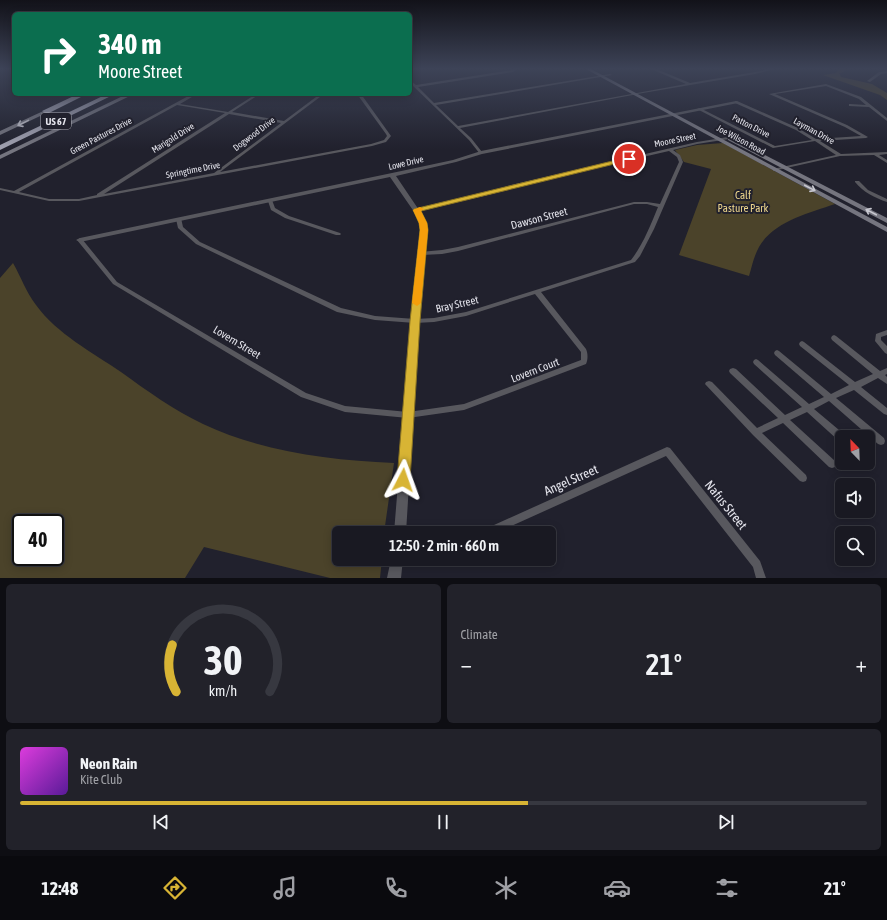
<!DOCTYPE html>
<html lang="en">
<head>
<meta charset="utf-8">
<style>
	:root { --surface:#191922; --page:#22222a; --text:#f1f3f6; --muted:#9fa0a5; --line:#373840; --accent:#d8b434 }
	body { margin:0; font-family:"Asap Condensed",sans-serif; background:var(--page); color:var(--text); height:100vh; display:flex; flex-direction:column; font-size:15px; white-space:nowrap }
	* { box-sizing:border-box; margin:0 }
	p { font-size:13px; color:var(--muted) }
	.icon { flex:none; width:22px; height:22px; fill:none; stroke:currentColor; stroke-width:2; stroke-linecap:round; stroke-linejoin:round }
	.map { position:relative; height:578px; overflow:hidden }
	.side { display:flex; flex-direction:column; gap:6px; padding:6px; background:#0e0e13; flex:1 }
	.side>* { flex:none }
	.top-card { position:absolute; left:12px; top:12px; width:400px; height:84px; border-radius:6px; box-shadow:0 2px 10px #0003,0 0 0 1px var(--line); background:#0b6e4f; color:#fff; overflow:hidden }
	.needle { width:26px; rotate:337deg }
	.tools { position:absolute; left:835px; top:430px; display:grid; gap:8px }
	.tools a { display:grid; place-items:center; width:40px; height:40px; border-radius:6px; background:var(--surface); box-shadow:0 2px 10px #0003,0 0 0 1px var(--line); font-size:20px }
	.speed { position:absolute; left:12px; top:514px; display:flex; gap:8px; font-size:20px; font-weight:700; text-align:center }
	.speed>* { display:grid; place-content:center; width:52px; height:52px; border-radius:50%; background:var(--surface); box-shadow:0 2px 10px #0003,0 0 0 1px var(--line); line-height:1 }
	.speed .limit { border:2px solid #111; border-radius:6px; background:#fff; color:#111 }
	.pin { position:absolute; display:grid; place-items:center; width:34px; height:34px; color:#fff; margin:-17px; border:2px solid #fff; border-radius:50%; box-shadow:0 1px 4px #0007 }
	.me { position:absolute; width:44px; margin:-22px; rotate:4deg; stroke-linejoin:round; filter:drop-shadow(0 0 3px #0008) }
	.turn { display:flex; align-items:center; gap:14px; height:84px; padding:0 20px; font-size:18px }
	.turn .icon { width:52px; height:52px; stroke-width:2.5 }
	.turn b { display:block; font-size:28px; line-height:34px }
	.big { font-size:30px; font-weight:600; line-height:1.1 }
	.side .widget { flex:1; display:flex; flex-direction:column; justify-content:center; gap:6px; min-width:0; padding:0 14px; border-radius:6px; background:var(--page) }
	.side .dial { align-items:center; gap:0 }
	.dial svg { height:104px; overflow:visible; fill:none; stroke:var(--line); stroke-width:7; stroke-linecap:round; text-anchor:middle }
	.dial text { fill:var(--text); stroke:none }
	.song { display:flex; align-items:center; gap:12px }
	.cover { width:48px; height:48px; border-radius:6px; background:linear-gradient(135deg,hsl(300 70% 55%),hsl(270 70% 35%)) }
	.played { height:4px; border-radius:2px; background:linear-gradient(90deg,var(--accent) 60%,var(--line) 60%) }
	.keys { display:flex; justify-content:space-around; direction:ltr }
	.heat { display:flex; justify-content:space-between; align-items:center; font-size:22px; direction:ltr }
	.side .tiles { flex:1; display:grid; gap:6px; grid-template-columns:1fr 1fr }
	.widget:last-child { grid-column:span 2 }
	.trip { position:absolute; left:332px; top:526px; width:224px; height:40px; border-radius:6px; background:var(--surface); box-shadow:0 2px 10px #0003,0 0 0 1px var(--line); font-weight:600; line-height:40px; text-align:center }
	.menu { display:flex; height:64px; justify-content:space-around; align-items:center; background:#0a0a0e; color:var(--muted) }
	.menu .icon { width:28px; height:28px }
	.menu .current { color:var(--accent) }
	.menu b { font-size:18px; color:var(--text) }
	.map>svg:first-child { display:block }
	.green { fill:#4b432a; fill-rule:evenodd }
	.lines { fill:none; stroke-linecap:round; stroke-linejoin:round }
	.minor { fill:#58585e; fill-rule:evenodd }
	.tertiary { fill:#58585e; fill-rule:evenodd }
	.secondary { fill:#75757f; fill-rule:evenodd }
	.motorway { fill:#a1a1b0; fill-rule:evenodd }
	.oneway { stroke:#c8c8d0 }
	.route { fill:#d8b434; stroke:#8c7522 }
	.slow { fill:#f59e0b }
	.labels { text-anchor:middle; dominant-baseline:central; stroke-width:4; stroke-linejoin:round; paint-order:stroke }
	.far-street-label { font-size:9px; fill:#e3e3eb; stroke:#21212d }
	.shield { fill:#21212d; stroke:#a9a9b2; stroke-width:1 }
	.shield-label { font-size:10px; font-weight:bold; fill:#e3e3eb }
	.park-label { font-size:11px; fill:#eed68c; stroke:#21212d }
	.street-label { font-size:11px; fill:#e3e3eb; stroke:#21212d }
	.near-street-label { font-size:13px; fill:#e3e3eb; stroke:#21212d }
</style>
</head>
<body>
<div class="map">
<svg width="887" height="578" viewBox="0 0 887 578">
	<rect width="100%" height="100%" fill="#21212d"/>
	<path class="green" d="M836,68H851L844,71V72L839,73L841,77L872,84L887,93V100L880,95L823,75L836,73L838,69Z
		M723,143L835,204C809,213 774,221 759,247C754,256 752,266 749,276L679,255L711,169L684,162L675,150L697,145Z
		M13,263C21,277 26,292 36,305C57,334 92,352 121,372C147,391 174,410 203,424C263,452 328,460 394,463L384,533H339V559H382L380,578H330L204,547L185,578H0V278ZM21,523H55V557H21Z"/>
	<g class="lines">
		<path class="minor" d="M510,68H513L516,70L513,72L418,87L434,103L610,74L612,75L436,105L458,126L686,84L651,69V68H654L690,83L755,72L775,68H779L755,74L643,93L460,128L471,138L482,152V154H480L469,140L410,83V80L416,85L512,70Z
			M887,71V73L881,74L870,82L867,81L879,72Z
			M826,84L861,97L887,118V121L869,107L849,106V104H850L866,105L859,99L826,86L775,94L847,125L868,137L866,138L820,141L841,154L887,152V154L879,155L887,160V163L874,155L840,156L773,171V169L836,155L815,141L773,148L697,109L700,108L775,146L812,140L796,130L735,103V101H737L798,128L816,139L861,136L845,127L769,94Z
			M192,94H197L180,104L228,112L256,94H260L232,112L284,121L320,94H324L220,172L371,144L384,140L387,136L386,134L357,94H361L391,136L386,142L372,146L79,201H49L0,190V188L14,191ZM177,105L225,113L97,194V195L79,199H49L19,192ZM229,114L281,123L214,173L104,194Z
			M728,137H729V139L697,144L673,150L680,155L683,162L654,229L640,256L635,262L541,292L586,349C588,353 588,360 586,364L464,410L408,418L345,412L301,397L113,284L77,240L80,238L82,239L117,282L306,393L345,406L408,412L464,404L581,360V352L535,294L466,316L434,322L415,323L375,320L337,312L196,244L178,228L176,219L177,218H181L183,227L200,242L341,308L375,316L415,319L434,318L466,312L631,260C643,245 651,224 658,207L647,204H634L458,251L442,254L422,255L420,254L419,253L420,252L442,250L458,247L634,202H647L660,204L679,162L677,157L669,151L512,187L492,194L416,211H414V209L489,192L511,185L697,142Z
			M855,181H859L868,190L887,199V202C875,198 863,192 855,182Z
			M268,200H272L275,208L289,216L340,233L341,234L340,235H336L285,218L271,210L268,201Z
			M887,330V335L881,337V340L887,346V354L885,353L875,341L876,334Z
			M834,335L836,336L880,371L887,368V374L885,375L887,377V384L878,378L861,387L887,408V415L884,414L854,390L836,398L884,438L885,441L884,444L881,445L878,444L829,401L814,409L845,435L846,437H842V442L839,441L807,412L790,420L835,461L836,464L835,467L832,468L829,467L783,423L762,433L806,475L807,478L806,481L803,482L800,481L753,435L705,384L706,382L709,381L712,382L757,428L778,418L730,373L729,371L730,369L733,368L736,369L785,415L802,407L754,364L753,362L754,360L756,359L758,360L809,404L824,397L775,355L774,353L775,351L777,350L779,351L831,394L849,385L800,346L799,344L800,342L802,341L804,342L855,382L873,374L832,340L831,338L832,336Z
			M667,447L670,448L760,561L766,578H756L753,567L666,456L496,533H481L483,530Z"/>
		<path class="tertiary" d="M736,101L738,102V103L482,154L456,162L396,176L423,216L427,230L419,321L406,533H394L411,321L421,230L417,216L390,177L80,242L76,240L80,238L392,173L453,160L481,151Z
			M391,559H403L401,578H387Z"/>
		<path class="secondary" d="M584,68H589L887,227V232Z
			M127,94H134L0,159V155Z
			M52,107L57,108L0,135V131Z
			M728,138H732L887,218V223L728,140Z"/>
		<path class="motorway" d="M78,94H87L49,113H46L42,111Z
			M107,94H115L0,150V145Z"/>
	</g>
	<defs><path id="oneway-shaft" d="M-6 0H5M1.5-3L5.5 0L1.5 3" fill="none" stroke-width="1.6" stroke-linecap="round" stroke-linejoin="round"/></defs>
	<g class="oneway">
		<use href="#oneway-shaft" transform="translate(23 123) rotate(154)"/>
		<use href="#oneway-shaft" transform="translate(810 188) rotate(28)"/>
		<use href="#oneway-shaft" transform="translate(871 212) rotate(-152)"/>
	</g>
	<linearGradient id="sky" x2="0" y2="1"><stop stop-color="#121219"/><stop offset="0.46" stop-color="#3d4357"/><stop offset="1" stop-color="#3d4357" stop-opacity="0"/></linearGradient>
	<rect width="887" height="149" fill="url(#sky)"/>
	<path class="route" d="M629,157L631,158V160L421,211L427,223L428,230L420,321L410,480L408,484L403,486L399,484L397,480L410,321L420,230L419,223L413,210L414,209Z"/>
	<path class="slow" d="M420,207L424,209L421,211L427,223L428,230L421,303L417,306L412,303L420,230L419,223L413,210Z"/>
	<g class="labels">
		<g class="far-street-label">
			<text transform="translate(751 126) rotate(27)">Patton Drive</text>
			<text transform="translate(814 131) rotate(29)">Layman Drive</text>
			<text transform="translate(254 134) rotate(-37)">Dogwood Drive</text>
			<text transform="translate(101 136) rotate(-28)">Green Pastures Drive</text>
			<text transform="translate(173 138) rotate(-32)">Marigold Drive</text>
			<text transform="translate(675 140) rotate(-12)">Moore Street</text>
			<text transform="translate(741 140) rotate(28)">Joe Wilson Road</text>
			<text transform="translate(406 163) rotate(-13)">Lowe Drive</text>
			<text transform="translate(193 170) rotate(-11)">Springtime Drive</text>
		</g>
		<rect class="shield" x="41" y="113" width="30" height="16" rx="3"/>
		<g class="shield-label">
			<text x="56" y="121">US 67</text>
		</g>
		<g class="park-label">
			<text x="743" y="195">Calf<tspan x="743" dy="13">Pasture Park</tspan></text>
		</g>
		<g class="street-label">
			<text transform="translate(539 218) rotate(-15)">Dawson Street</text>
			<text transform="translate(457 304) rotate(-13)">Bray Street</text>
			<text transform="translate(237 342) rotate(31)">Lovern Street</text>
			<text transform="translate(535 370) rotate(-21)">Lovern Court</text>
		</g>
		<g class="near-street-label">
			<text transform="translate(571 480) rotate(-24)">Angel Street</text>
			<text transform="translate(726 505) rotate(51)">Nafus Street</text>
		</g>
	</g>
</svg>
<div class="tools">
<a><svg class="needle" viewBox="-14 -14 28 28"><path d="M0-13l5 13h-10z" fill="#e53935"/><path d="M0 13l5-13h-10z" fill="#9fa0a5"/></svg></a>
<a><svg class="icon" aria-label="sound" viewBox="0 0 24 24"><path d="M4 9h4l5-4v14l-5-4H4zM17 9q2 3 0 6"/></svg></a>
<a><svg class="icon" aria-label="search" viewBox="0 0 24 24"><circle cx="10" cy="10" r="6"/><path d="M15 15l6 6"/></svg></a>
</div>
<div class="speed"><div class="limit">40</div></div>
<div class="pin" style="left:629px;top:159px;background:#d93025"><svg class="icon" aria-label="arrive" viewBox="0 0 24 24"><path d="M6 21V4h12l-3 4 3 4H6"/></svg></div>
<svg class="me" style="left:403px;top:480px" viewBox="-20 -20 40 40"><path d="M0-17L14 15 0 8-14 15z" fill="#d8b434" stroke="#fff" stroke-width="4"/></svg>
<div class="trip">12:50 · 2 min · 660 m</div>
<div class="top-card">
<div class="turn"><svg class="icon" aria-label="right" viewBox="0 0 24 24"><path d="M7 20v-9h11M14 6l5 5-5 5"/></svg><div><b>340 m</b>Moore Street</div></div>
</div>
</div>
<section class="side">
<div class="tiles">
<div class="widget dial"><svg viewBox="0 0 100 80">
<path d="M14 69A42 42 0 1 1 86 69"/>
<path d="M14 69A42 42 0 0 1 11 33" stroke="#d8b434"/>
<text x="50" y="56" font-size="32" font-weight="700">30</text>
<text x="50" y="72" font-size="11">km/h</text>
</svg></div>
<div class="widget"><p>Climate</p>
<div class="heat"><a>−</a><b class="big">21°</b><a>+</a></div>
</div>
<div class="widget">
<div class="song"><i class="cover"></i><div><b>Neon Rain</b><p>Kite Club</p></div></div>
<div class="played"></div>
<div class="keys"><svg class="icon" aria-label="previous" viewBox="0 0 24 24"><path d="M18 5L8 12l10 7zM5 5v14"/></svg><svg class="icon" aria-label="pause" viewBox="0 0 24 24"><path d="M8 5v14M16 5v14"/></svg><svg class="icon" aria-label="next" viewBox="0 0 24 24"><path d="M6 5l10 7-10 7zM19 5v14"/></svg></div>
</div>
</div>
</section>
<nav class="menu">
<b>12:48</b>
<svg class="icon current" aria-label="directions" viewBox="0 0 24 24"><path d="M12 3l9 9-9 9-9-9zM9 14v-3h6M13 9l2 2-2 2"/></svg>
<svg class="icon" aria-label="music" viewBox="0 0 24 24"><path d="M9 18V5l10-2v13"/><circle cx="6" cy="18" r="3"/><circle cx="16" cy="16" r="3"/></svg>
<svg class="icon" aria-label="phone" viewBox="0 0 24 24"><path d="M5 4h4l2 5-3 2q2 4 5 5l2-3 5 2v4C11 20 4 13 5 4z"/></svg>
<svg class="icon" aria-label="climate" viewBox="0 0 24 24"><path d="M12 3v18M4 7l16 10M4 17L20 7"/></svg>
<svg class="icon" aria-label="car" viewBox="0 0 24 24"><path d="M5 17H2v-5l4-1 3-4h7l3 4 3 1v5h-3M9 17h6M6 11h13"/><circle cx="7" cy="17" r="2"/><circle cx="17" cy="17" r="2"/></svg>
<svg class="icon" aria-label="filters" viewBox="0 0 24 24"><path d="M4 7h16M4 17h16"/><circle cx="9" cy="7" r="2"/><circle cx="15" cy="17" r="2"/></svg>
<b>21°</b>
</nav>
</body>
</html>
